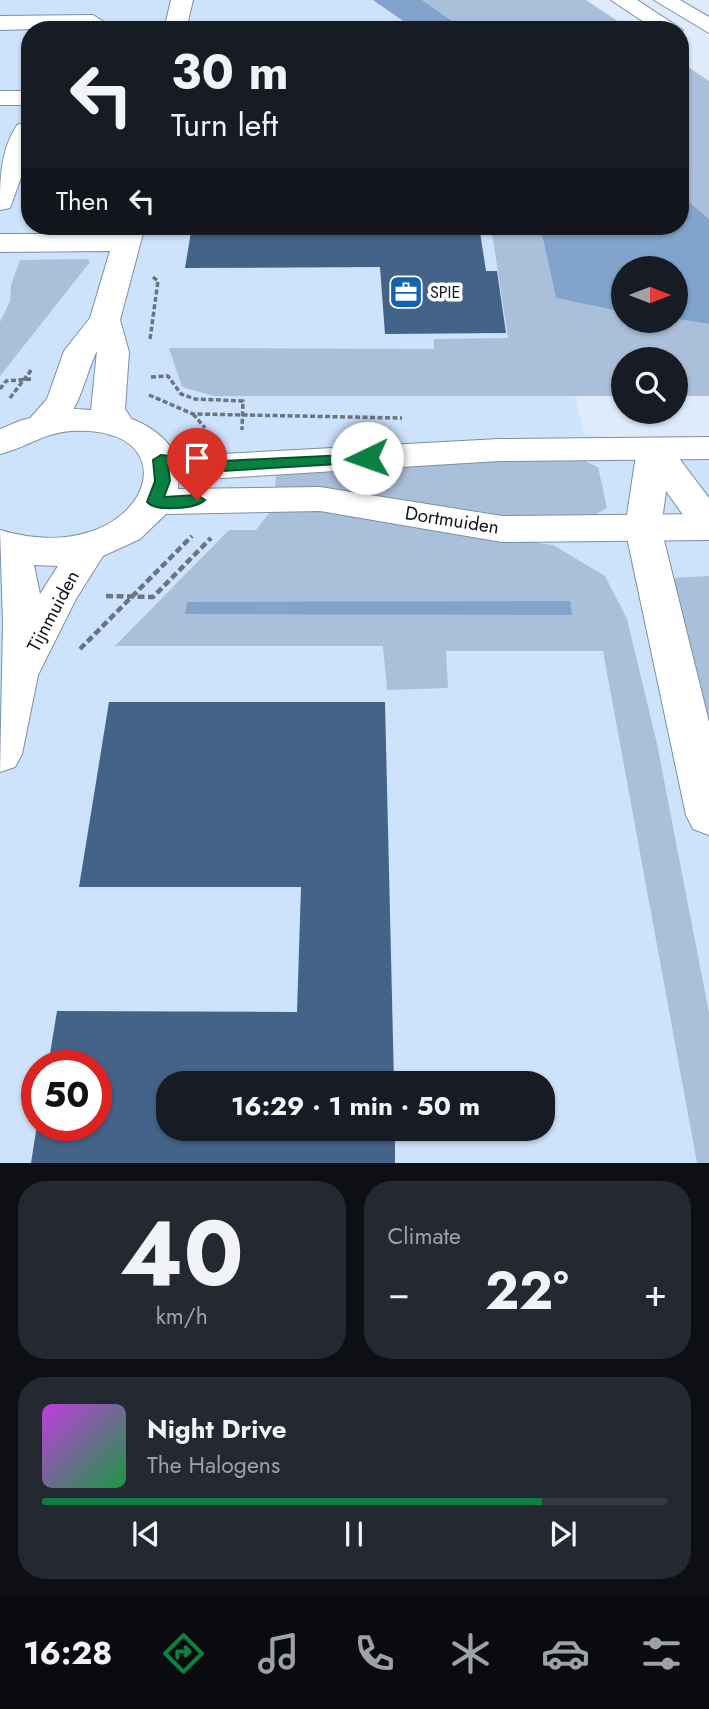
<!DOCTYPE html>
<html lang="en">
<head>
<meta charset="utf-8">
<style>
	:root { --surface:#171b24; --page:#242831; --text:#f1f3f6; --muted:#9ea1a6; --line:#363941; --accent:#0b8043 }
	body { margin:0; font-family:Jost,sans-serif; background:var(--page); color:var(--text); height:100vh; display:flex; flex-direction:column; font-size:26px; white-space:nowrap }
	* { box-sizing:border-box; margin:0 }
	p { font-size:23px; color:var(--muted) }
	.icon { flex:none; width:38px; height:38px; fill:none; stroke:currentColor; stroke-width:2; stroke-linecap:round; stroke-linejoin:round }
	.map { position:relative; height:1163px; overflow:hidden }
	.drawer { display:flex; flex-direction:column; gap:18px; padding:18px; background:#0d0f14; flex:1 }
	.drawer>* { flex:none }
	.guide { position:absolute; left:21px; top:21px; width:668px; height:214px; border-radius:28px; box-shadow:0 2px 5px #0004; background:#171b24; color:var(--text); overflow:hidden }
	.needle { width:46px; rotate:90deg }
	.fabs { position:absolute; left:611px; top:256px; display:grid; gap:14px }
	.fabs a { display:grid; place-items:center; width:77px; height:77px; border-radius:50%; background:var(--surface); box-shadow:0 2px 5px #0004; font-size:35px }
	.speed { position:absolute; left:21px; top:1050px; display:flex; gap:14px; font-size:35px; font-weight:700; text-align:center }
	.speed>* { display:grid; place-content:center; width:91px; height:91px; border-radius:50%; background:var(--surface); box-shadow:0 2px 5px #0004; line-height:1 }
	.speed .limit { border:10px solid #d22; background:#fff; color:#111 }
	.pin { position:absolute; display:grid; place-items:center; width:60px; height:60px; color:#fff; margin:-72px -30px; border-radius:50% 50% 50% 0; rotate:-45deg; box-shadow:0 0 7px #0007 }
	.pin .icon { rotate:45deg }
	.me { position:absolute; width:77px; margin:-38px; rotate:267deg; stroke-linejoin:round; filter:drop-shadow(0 0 5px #0008) }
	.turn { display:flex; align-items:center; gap:24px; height:147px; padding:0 35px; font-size:32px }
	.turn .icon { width:91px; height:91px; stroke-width:2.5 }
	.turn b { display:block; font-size:49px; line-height:60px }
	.then { display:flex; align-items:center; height:66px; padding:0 35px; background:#0003; gap:14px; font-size:26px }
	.big { font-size:52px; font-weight:700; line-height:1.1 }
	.drawer .card { flex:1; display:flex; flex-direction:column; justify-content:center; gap:10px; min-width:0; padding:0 24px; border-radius:28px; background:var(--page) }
	.drawer .dial { align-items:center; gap:0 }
	.dial b { font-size:91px; line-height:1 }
	.song { display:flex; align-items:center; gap:21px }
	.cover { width:84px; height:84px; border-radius:10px; background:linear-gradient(135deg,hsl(290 70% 55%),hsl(140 70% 35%)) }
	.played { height:7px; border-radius:4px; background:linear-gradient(90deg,var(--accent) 80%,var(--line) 80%) }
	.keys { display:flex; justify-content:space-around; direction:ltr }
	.heat { display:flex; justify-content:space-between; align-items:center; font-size:38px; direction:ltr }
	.drawer .tiles { flex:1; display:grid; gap:18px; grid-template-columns:1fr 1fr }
	.card:last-child { grid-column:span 2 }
	.trip { position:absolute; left:156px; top:1071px; width:399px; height:70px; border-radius:28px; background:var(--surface); box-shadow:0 2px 5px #0004; font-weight:700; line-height:70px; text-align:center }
	.tabs { display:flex; height:112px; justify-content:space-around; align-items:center; background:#090b0e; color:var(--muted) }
	.tabs .icon { width:49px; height:49px }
	.tabs .on { color:var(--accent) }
	.tabs b { font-size:32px; color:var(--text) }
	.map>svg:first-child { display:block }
	.built { fill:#cde2fb; fill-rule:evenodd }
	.green { fill:#aabfd9 }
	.water { fill:#82a3cb }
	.building { fill:#446388 }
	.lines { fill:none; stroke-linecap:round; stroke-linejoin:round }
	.minor-casing { stroke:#7c90a7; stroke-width:2 }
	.major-casing { stroke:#7c90a7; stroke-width:2 }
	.highway-casing { stroke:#7c90a7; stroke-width:2 }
	.path-far1 { stroke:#6b7581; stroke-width:3.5; stroke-dasharray:5 2.5; stroke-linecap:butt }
	.path { stroke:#6b7581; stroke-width:4.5; stroke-dasharray:7 3.5; stroke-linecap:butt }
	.minor { fill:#fff; fill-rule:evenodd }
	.major { fill:#fff; fill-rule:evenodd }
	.highway { fill:#fff; fill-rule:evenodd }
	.route { fill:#0b8043; stroke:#07532c; stroke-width:2 }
	.labels { text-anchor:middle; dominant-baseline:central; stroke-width:7; stroke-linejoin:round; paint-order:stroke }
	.far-poi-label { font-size:16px; fill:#0d141d; stroke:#fff; text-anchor:start }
	.street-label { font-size:19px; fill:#0d141d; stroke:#fff }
</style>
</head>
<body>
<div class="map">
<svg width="709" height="1163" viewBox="0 0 709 1163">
	<rect width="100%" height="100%" fill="#deebfa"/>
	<path class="built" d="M0,0H376L417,30H30V226H533L584,434L709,449V1163H0ZM37,1066H96V1125H37ZM168,1083H542V1129H168Z"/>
	<path class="green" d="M422,0H586L631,30H465Z
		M681,62L709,81V219L681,195Z
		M491,226H540L556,298L623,312V320L676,319L709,324V396H676V359H623V396H214L182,387L169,348L434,349V339L508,338Z
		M87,259L90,262L0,376V322L10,301L11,285L20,260Z
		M582,460L598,467L607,508L593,516H487L275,490L276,473L349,471L461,462Z
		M274,507L301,508L553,545L605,576L627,619L657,744L709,1013V1163H697L603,651H446L448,688L387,690L383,646H115L229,530H256Z
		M709,576V727L672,578Z"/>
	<path class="water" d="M373,0H422L465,30H416Z
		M681,195L709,219V324L676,319V268H623V312L556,298L540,226H681Z
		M570,601L572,615L185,614L187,602Z"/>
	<path class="building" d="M192,226H479L486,271H497L506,333L385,334L380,267L185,268Z
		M109,702H385L394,1083H168V1129H395V1163H31L37,1125H96V1066H48L57,1011L297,1012L301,887H79Z"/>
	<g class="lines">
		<g class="minor-casing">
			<path id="minor" d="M171,0H193L186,30H164Z
				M93,15L104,22L101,27L0,30V16Z
				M0,91H30V105H0Z
				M26,122L30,123V175H22L10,208L0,210C0,180 0,151 17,125Z
				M117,226H145L120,320L129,352L125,409L136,426L131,434L119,437L107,434L91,410L97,351C82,380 75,445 29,433L24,425L47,399L64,351L90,318L110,251L0,252V234H115Z"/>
		</g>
		<g class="major-casing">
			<path id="major" d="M70,409C106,409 150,417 172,449L222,454L499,439L709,437V459L499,461L222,478L179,473L178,489L320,487L502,516L709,514V540L502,542L320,511L166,514L140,539L103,556L76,599L38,675L22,754L15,767L0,772L3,623L0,530C146,573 200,423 71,431C44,433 25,448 0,454V429L22,420ZM34,565L58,566L40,594Z"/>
		</g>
		<g class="highway-casing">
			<path id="highway" d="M611,0H637L683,30L681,33V30H656Z
				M654,0H680L709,17V33Z
				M654,438L666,441L709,498V537L696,533L666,491L661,528L709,722V835L693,829L686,815L625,528L637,449L642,441Z"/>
		</g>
		<path class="path-far1" d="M150,339L158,281L153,277
			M151,377L168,376L181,394L195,399L243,401L242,430
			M0,389L6,381L31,379
			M149,395L193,414L402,418
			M10,398L32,369
			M193,414L205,428"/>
		<path class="path" d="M106,596L153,597L211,538
			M80,649L192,536"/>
		<use href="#minor" class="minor"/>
		<use href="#major" class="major"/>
		<use href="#highway" class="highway"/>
	</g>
	<path class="route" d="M367,454L374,458L372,462L222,471L168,465L170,481L164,497L197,495L205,500C196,509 156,512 147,502L155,481L153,460L161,455L222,461Z"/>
	<defs>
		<g id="office-square" transform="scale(1.75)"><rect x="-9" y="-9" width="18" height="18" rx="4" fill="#1363b1" stroke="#fff"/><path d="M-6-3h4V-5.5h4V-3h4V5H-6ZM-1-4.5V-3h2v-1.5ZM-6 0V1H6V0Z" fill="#fff"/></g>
	</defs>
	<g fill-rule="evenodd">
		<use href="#office-square" x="406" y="292"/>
	</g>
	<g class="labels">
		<g class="far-poi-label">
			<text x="430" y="292">SPIE</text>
		</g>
		<g class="street-label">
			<text transform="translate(452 520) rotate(9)">Dortmuiden</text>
			<text transform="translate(53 611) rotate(-62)">Tijnmuiden</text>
		</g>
	</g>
</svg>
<div class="fabs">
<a><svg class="needle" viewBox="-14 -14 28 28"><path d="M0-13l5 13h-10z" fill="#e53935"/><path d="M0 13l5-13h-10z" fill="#9ea1a6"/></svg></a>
<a><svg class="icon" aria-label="search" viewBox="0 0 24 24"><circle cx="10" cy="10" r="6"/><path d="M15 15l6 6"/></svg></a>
</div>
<div class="speed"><div class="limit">50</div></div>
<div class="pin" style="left:197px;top:500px;background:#d93025"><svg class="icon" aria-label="arrive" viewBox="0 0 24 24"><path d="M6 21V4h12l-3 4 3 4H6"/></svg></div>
<svg class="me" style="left:367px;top:458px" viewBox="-20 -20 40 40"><circle r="19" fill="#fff"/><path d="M0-13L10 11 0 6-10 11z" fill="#0b8043"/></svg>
<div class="trip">16:29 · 1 min · 50 m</div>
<div class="guide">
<div class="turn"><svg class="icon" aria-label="left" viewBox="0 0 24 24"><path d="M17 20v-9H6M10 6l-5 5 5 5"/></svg><div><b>30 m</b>Turn left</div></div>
<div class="then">Then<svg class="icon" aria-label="left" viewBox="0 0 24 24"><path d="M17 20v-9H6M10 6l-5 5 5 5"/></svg></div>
</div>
</div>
<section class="drawer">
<div class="tiles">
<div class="card dial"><b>40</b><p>km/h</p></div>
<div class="card"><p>Climate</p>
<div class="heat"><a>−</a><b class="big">22°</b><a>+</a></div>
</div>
<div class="card">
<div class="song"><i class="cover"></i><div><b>Night Drive</b><p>The Halogens</p></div></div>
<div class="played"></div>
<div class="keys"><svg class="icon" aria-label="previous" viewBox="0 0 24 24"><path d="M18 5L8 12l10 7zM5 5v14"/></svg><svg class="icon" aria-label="pause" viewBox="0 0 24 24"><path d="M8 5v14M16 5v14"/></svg><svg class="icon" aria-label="next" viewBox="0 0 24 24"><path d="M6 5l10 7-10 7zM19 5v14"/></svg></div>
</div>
</div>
</section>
<nav class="tabs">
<b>16:28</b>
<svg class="icon on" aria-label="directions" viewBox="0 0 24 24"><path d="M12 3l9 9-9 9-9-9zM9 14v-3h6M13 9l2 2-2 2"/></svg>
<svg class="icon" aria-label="music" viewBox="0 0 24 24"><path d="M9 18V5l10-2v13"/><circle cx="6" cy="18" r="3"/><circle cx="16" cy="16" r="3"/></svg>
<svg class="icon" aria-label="phone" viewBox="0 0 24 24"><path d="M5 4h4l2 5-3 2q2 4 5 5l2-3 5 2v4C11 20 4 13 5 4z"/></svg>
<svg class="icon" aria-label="climate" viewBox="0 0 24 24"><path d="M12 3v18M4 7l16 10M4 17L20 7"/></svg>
<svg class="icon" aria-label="car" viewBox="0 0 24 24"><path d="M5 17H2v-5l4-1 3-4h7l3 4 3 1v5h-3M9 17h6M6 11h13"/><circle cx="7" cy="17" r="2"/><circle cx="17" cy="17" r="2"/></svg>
<svg class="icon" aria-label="filters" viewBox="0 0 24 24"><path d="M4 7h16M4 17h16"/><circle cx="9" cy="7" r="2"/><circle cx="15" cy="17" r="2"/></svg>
</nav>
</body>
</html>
